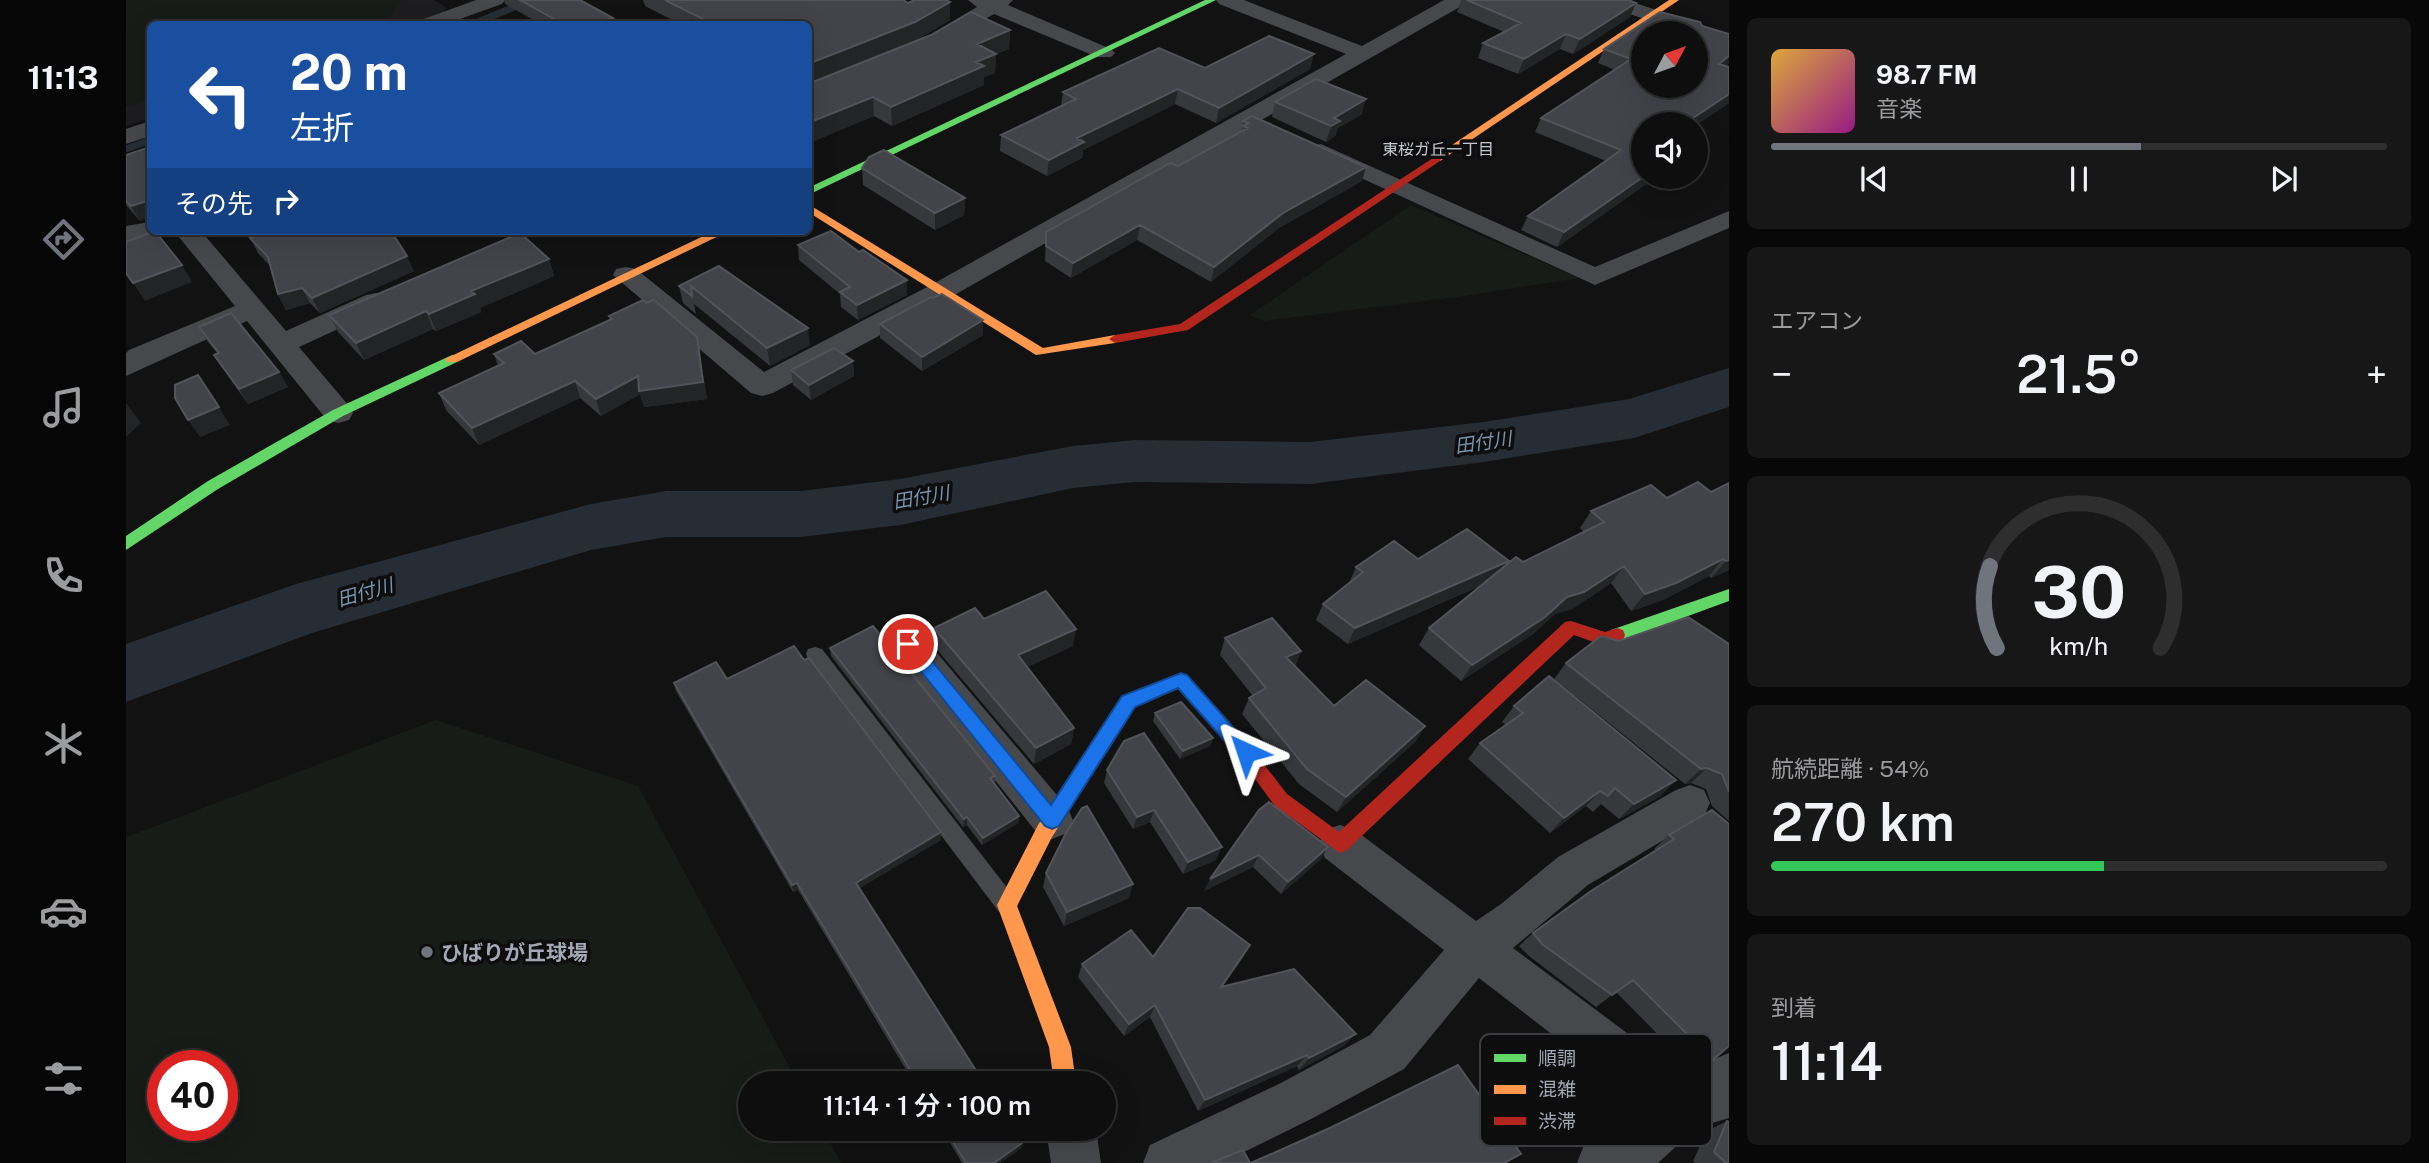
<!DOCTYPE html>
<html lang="ja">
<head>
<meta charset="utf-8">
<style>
	:root { --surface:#0e0e0e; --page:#171717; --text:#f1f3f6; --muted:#9b9c9e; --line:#2e2e2e; --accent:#70747c }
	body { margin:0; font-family:"Public Sans","Noto Sans JP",sans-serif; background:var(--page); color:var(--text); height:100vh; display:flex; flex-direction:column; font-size:26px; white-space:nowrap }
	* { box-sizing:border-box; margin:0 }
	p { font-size:23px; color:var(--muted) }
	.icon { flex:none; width:38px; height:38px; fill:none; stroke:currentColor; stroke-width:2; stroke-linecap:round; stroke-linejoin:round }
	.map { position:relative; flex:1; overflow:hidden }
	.drawer { display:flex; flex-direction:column; gap:18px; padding:18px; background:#080808; width:700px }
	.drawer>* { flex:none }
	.banner { position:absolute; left:21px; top:21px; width:665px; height:214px; border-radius:10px; box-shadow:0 7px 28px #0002,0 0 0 2px var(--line); background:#1a4fa0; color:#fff; overflow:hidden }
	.needle { width:46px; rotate:49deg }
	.tools { position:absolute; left:1505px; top:21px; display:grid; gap:14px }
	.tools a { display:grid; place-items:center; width:77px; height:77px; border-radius:50%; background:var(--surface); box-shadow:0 7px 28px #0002,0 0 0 2px var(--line); font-size:35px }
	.speed { position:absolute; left:21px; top:1050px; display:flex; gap:14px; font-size:35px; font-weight:700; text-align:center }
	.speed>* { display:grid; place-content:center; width:91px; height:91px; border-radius:50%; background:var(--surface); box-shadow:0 7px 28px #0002,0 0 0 2px var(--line); line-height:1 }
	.speed .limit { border:10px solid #d22; background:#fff; color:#111 }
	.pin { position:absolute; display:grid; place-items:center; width:60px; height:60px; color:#fff; margin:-30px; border:4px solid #fff; border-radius:50%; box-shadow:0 2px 7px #0007 }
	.me { position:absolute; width:77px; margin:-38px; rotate:318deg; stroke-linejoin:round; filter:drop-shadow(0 0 5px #0008) }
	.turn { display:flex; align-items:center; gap:24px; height:147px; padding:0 28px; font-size:32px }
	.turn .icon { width:91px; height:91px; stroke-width:2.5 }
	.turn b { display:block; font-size:49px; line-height:60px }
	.then { display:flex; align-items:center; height:66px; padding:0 28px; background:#0003; gap:14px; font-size:26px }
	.big { font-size:52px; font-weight:600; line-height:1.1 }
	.drawer .tile { flex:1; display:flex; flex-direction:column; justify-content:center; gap:10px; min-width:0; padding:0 24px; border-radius:10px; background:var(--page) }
	.drawer .dial { align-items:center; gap:0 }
	.dial svg { height:182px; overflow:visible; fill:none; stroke:var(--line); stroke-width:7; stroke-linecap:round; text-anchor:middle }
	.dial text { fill:var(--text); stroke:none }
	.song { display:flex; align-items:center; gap:21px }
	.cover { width:84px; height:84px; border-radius:10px; background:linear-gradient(135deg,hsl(40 70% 55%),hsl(310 70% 35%)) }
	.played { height:7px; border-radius:4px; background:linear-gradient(90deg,var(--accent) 60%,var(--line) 60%) }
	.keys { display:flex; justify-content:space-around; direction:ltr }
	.heat { display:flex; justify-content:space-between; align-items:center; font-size:38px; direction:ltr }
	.charge { height:10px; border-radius:5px; background:linear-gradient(90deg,#34c759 54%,var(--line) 0) }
	.trip { position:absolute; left:612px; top:1071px; width:378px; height:70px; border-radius:35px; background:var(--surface); box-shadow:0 7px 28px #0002,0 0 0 2px var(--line); font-weight:600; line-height:70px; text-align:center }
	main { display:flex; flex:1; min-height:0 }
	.tab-bar { display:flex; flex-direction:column; width:126px; justify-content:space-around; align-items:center; background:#060606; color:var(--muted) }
	.tab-bar .icon { width:49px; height:49px }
	.tab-bar .active { color:var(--accent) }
	.tab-bar b { font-size:32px; color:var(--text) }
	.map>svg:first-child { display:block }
	.built { fill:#1d1d1f }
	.green { fill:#171c18; fill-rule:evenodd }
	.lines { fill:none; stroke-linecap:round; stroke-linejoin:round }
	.stream { stroke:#262d34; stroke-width:7 }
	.river { fill:#262d34; fill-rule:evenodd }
	.lane { fill:#47484b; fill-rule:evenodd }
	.street { fill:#47484b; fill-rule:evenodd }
	.fast { fill:#63d668; fill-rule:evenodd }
	.slow { fill:#ff974d; fill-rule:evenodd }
	.jam { fill:#b3261e; fill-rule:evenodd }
	.wall { fill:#37383c }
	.shaded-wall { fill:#232426 }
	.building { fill:#434449; stroke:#52545a; stroke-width:2; fill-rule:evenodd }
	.route { fill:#1a73e8; stroke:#114b97; stroke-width:2 }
	.poi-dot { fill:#70747c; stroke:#0d0d0e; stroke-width:2.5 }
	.labels { text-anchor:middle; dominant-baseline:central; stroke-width:7; stroke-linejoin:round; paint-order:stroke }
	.far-neighbourhood-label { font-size:16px; fill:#c4c7d0; stroke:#0d0d0e }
	.water-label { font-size:19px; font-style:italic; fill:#7995b0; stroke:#0d0d0e }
	.near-poi-label { font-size:21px; font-weight:bold; fill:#a3a8b4; stroke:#0d0d0e; text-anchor:start }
	.key { fill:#0d0d0e; stroke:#3a3c40; stroke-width:2 }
	.key-label { font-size:19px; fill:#a3a8b4 }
</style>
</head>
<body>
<main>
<nav class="tab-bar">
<b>11:13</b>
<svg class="icon active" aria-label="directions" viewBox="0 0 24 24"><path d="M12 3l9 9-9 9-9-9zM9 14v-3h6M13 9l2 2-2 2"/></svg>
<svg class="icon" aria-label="music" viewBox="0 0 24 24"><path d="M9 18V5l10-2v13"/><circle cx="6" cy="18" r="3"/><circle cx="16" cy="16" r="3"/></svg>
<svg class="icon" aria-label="phone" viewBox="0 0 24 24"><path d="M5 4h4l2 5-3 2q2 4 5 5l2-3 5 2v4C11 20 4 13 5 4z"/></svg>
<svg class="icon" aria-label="climate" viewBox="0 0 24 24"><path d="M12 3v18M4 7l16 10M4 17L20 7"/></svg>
<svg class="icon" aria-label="car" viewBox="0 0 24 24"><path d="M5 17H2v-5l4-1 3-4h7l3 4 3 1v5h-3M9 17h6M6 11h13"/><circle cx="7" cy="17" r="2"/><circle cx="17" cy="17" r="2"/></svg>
<svg class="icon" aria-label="filters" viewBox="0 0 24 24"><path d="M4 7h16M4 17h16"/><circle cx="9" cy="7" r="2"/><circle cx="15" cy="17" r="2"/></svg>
</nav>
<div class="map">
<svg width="1603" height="1163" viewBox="0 0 1603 1163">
	<rect width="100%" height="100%" fill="#121213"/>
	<path class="built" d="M0,0H308L321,8L317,13L285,24H24V118L0,126Z"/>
	<path class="green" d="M0,0H275L264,17L242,24H24V99L0,107Z
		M1285,205L1453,278L1331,297L1138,321L1124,315Z
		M310,720L512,786L672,1083H625V1129H697L715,1163H0V837ZM37,1066H96V1125H37Z"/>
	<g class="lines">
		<path class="stream" d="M347,24L405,0
			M0,149L24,140"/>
		<path class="river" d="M1603,368V407L1508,438L1358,462L1184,484L1009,482L947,488L774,525L675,537H540L465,550L186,633L0,702V644L170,584L465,504L540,491H675L774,479L947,446L1009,440L1184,442L1358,422L1503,399Z"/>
		<path class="lane" d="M689,647L696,649L889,898L892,905L889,912L881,915L873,912L682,659L680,654L682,649Z"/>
		<path class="street" d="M350,0H379L376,4L320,24H292L295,20Z
			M842,0H887L882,5L985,49L989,53L985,57H971L868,14L818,43H804L801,39L804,35L851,7Z
			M1090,0H1118L1236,46L1318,0H1342L1339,4L825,297L647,393L636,396L625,393L487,275L490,269L500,267L510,269L638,372L805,285L1220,54L1093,4Z
			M1471,0H1500L1603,34V47L1570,37V33H1560L1474,4Z
			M24,121V136L0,144V129Z
			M1195,144L1469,267L1603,211V228L1469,285L1187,156L1183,151L1187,146Z
			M24,222V231H36L33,235L0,242V226Z
			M48,231H75L160,331L240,295L250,293L260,295L264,301L260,307L173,347L223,406L227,413L223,420L212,423L201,420L121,321L0,376V353L3,350L109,306Z
			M782,629L795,634L941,807L947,820L941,833L926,839L911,833L769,654L764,644L769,634Z
			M1564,785L1578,790L1584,803L1578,816L1462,885L1387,948L1564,1080L1574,1078L1586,1060L1603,1053V1118L1570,1128L1532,1163H1451L1458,1145L1495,1129L1520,1107L1353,978L1278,1069L1187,1118L1096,1163H1017L1024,1145L1153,1084L1244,1035L1318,950L1199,858L1193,844L1199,830L1214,825L1229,830L1350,921L1375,904L1432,857L1550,790Z
			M920,1129H970L975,1163H925Z"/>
		<path class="fast" d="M1079,0H1090L682,195V188Z
			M326,355L331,356V362L217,416L92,489L0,550V536L82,481L207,410Z
			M1603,589V601L1491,642L1485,640L1483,635L1485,630Z"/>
		<path class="slow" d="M1543,0H1553L1314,161L1305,159Z
			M682,204L917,348L989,335L995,339L989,343L910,355L682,212Z
			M588,231H603L331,362H321L319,359Z
			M1055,673L1061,675L1116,736L1119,741L1116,746L1110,749L1104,746L1052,689L1009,706L926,837L891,906L945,1047L950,1083H928L923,1047L871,905L912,825L997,696Z"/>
		<path class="jam" d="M1310,156L1315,159L1314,161L1062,330L989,343L983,339L989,335L1054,324Z
			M1445,621L1479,632L1491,628L1497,630L1499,635L1497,640L1479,646L1448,635L1221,850L1214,853L1149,806L1101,741L1104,736L1110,733L1116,736L1161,794L1213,832L1439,622Z"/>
	</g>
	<path class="wall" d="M378,0H454L487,18L488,24H415L379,4Z
		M517,0H777L824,20L789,41L682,24H554L519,6Z
		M1335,0H1502L1504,17L1447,54L1434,49L1392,74L1352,58L1357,43L1378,32L1331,12Z
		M1576,26L1603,34V63L1600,66L1603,103L1570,125V124H1517V177H1530L1431,247L1395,230L1402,216L1480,161L1409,132L1415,118L1489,70L1472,63L1478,49Z
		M884,30L883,49L870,54L869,73L858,77V85L766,126L748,116L683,143L684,157H682V84Z
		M1079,68L1184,69L1090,123L1049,104L957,150L956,158L921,176L874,151L875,135L935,106L937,92Z
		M1149,102L1236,114L1212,128L1209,136L1200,142L1146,117Z
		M1117,121L1236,181L1153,228L1085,282L1011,240L945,278L919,261L920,232L1052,166L1115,132Z
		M0,155L14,221L0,205Z
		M736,168L839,198L838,215L809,230L737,185Z
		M130,231H265L288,271L194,313L184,303L160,310L152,294L144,266L132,253L124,238L134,235Z
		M672,245L781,295L732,320L715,307L714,294L673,260Z
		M423,259L428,276L354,308L355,312L310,331L307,329L238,360L212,332L203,315Z
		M593,266L684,345L644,366L568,304L570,314L557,303L553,286Z
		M520,303L571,337L581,399L518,407L514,394L475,416L454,398L353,445L320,410L313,393L372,366L368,354H409L484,320L483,316Z
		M857,320V335L796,371L754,338V324Z
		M73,327L153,372L162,387L122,404L97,369L88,355L91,353L82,342Z
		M727,361L728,376L685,400L667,385L665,370Z
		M1572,482L1603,570L1585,578L1583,576L1537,600L1505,611L1485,583L1446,609L1429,614L1407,634L1335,681L1293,645L1303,628L1356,585L1222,644L1190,620L1197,604L1223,583L1230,567L1383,561L1382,563L1397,562L1458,532L1454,528L1465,511L1541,498Z
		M858,619L947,646L901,667L948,728L945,744L908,764L807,645L808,628Z
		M1099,638L1175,651L1169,666L1208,706L1299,726L1289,742L1211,812L1173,784L1116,714L1123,698L1127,696L1094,655Z
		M1493,641L1603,644V821L1586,806L1580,789L1565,783L1559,784L1428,679L1440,663Z
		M704,648L869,776V783L893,816L892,823L856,845L841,825L837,827L705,656Z
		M678,660L815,840L733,888L858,1083H788L672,890L667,892L550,691L548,683L601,679Z
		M1388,706L1535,796L1493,819L1475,804L1467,812L1460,806L1424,833L1342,759L1354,743L1380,725L1376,722Z
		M1029,713L1087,738L1084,746L1054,759L1027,721Z
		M981,770L1090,860L1057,874L1024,822L1007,829L978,783Z
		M1133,810L1202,847L1194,860L1155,894L1127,867L1078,891Z
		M1603,824L1587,1060L1568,1071L1490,992L1470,1007L1403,956L1393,946L1407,933L1530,850L1528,849L1543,835Z
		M920,873L1003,898L938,926L917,887Z
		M1124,945L1097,986L1219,1045L1173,1070L1171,1066L1072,1111L1024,1017L998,1036L952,977L956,964L1027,957Z
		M1601,1121L1603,1163H1569L1567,1161L1581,1131Z
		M816,1129H887L896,1143L895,1148L874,1163H836Z"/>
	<path class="shaded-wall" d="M824,2V20L789,41L682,84V64Z
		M1510,3L1504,17L1447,54L1454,39Z
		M487,18L488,24H469Z
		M884,30L883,49L870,54L869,73L858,77V85L766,126L765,107L851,44Z
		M1440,34L1434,49L1392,74L1398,59Z
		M1188,54L1184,69L1090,123L1093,108Z
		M1603,56V63L1586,77L1593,64Z
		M1052,89L1049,104L957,150L956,158L921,176L923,160L951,138Z
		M1603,94V103L1570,125V124H1558Z
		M747,97L748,116L683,143L684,157H682V123Z
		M1240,99L1236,114L1212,128L1209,136L1200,142L1208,118Z
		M1240,167L1236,181L1153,228L1085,282L1088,267L1157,213Z
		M1517,177H1530L1431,247L1438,232Z
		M839,198L838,215L809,230V213Z
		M24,200V217L14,221L5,206Z
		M1014,225L1011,240L945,278L947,263Z
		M500,231H511L501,235Z
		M281,256L288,271L194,313L186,298Z
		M423,259L428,276L354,308L355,312L310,331L303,314L345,291Z
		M56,265L66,282L19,301L7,283Z
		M781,280V295L732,320L731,305Z
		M176,288L184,303L160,310L152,294Z
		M300,311L307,329L238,360L230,343Z
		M857,320V335L796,371V357Z
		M682,328L684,345L644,366L641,348Z
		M571,337L581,399L518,407L514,394L475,416L470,399Z
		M727,361L728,376L685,400L683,385Z
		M153,372L162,387L122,404L113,389Z
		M449,381L454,398L353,445L346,428Z
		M0,403L15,423L0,437Z
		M93,407L104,425L74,437L62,420Z
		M1597,559L1583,576L1537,600L1505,611L1519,594Z
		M1603,560V570L1585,578L1600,561Z
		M1383,561L1373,577L1222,644L1229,628Z
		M1498,566L1485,583L1446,609L1429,614L1407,634L1335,681L1346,665L1441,597Z
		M950,629L947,646L890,672L892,655Z
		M1175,651L1168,667L1160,657Z
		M1299,726L1289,742L1211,812L1220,797Z
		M948,728L945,744L908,764L910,748Z
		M1087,738L1084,746L1054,759L1057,751Z
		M1581,768L1565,783L1559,784L1575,769Z
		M1550,780L1535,796L1493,819L1508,804Z
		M1474,791L1460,806L1424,833L1438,818Z
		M1028,810L1024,822L1007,829L1011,817Z
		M893,816L892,823L856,845L857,838Z
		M841,817V825L837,827L838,819Z
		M815,832V840L731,890L730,883Z
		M1096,847L1090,860L1057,874L1062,862Z
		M1202,847L1194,860L1155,894L1162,882Z
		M1133,855L1127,867L1078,891L1084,879Z
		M671,883L672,890L667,892L666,885Z
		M1007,884L1003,898L938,926L941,912Z
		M1124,945L1117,958L1088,999L1095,987Z
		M1029,1005L1024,1017L998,1036L1003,1024Z
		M1230,1034L1219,1045L1173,1070L1183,1058Z
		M1181,1055L1171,1066L1072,1111L1079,1100Z
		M896,1143L895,1148L874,1163H868Z"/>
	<path class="building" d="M394,0H454L487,18L469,24H437Z
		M539,0H777L782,3L789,0H820L824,2L789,22L682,64V24H587Z
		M1341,0H1502L1510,3L1454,39L1440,34L1398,59L1357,43L1395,23Z
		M845,12L884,30L851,44L870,54L850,62L858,66L765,107L747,97L682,123V84L805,35Z
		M1534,12L1574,22L1576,26L1603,34V56L1593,64L1603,67V94L1558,124H1517V177L1438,232L1402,216L1495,150L1415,118L1505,59L1478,49ZM1517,33H1570V86H1517Z
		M1143,36L1188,54L1093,108L1052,89L951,138L958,142L923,160L875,135L950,99L937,92L1033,48L1079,68Z
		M1190,79L1240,99L1208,118L1214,121L1205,126L1149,102Z
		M1126,116L1240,167L1157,213L1088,267L1014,225L947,263L920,246V232L1044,163L1052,166L1122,128L1117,126L1123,123L1117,121Z
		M24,147V200L5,206L0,201V155Z
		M758,150L839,198L809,213L736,168L743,157Z
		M29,231L56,265L7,283L0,273V242Z
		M137,231H265L281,256L186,298L176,288L152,294L142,257L124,238L138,233Z
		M705,231L733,252L737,250L781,280L731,305L714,292L724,287L672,245Z
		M394,233L423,259L345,291L349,294L303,314L300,311L230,343L203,315Z
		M593,266L682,328L641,348L565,286L566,296L553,286Z
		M816,294L857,320L796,357L754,324L805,297L807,298Z
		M517,300L520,303L528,300L571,337L577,382L513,391L512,376L470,399L449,381L346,428L313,393L378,363L368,354L395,341L409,354L486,319L483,316Z
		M105,313L153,372L113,389L88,355L93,353L73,327Z
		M708,348L727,361L683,385L665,370Z
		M72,375L93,407L62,420L49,398V385Z
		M1572,482L1585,492L1603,483V560L1600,561L1597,559L1550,583L1519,594L1498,566L1458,592L1441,597L1419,617L1346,665L1303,628L1390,557L1397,562L1478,522L1465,511L1525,485L1541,498Z
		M1341,529L1383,561L1229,628L1197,604L1237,572L1230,567L1268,541L1292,559Z
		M920,591L950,629L892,655L948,728L910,748L808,628L849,608L858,619Z
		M1562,617L1603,644V792L1596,774L1581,768L1575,769L1440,663L1475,636L1493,641Z
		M1146,618L1175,651L1160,657L1208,706L1240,680L1299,726L1220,797L1181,769L1123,698L1140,688L1099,638Z
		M747,626L869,776L864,778L893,816L857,838L841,817L838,819L704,648Z
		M668,646L678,660L683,658L815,832L730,883L858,1083H792L671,883L666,885L548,683L590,662L601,679Z
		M1423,676L1550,780L1508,804L1489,788L1482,796L1474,791L1438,818L1354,743L1397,713L1388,706Z
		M1055,702L1087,738L1057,751L1029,713Z
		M1018,733L1096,847L1062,862L1028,810L1011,817L981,770L998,741Z
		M1143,802L1202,847L1162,882L1133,855L1084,879L1133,810Z
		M961,806L1007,884L941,912L920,873L940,833L956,808Z
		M1586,810L1603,824V1046L1587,1060L1507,980L1486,995L1416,944L1407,933L1465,891L1548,839L1543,835Z
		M1062,908H1074L1124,945L1095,987L1168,969L1230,1034L1183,1058L1181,1055L1079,1100L1029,1005L1003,1024L956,964L1005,930L1027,957Z
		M1332,1065L1395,1154L1378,1163H1125L1206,1127Z
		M1601,1121L1603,1122V1163H1600L1588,1152Z
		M819,1129H887L896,1143L868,1163H840Z
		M1117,1150L1124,1163H1085Z"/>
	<path class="route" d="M782,637L788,639L925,805L996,696L1055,673L1061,675L1129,752L1126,757L1120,759L1113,757L1052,688L1009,707L933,826L926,829L919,826L776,648L774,644L776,639Z"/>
	<circle class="poi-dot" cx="301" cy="952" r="7"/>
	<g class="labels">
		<g class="far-neighbourhood-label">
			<text x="1312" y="149">東桜ガ丘一丁目</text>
		</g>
		<g class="water-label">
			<text transform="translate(1357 442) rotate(-8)">田付川</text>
			<text transform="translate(795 497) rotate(-10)">田付川</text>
			<text transform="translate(239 592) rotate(-16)">田付川</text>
		</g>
		<g class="near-poi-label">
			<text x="315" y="952">ひばりが丘球場</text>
		</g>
	</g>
	<rect x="1354" y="1034" width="232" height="112" rx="10" class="key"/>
	<rect x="1368" y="1054" width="32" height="8" fill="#63d668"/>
	<rect x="1368" y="1085" width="32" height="9" fill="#ff974d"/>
	<rect x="1368" y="1117" width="32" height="8" fill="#b3261e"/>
	<g class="key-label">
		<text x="1412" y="1065">順調</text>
		<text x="1412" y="1096">混雑</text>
		<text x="1412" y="1128">渋滞</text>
	</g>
</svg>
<div class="tools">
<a><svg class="needle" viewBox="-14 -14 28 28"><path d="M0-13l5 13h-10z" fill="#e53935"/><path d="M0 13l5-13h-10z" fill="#9b9c9e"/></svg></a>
<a><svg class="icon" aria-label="sound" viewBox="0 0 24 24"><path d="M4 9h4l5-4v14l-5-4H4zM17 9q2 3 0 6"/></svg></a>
</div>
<div class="speed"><div class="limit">40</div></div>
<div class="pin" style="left:782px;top:644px;background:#d93025"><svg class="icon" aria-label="arrive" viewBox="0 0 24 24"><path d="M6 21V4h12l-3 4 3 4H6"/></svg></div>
<svg class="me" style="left:1120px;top:752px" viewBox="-20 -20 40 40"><path d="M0-17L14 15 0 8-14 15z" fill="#1a73e8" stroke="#fff" stroke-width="4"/></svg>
<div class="trip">11:14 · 1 分 · 100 m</div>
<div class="banner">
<div class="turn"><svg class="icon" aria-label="left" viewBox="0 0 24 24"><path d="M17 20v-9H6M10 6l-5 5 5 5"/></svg><div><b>20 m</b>左折</div></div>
<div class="then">その先<svg class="icon" aria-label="right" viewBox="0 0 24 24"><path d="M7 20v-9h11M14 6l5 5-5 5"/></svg></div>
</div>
</div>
<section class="drawer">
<div class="tile">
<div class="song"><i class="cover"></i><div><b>98.7 FM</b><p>音楽</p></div></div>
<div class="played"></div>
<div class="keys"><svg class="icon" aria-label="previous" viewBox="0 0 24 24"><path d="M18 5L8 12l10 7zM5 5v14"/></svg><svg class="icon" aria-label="pause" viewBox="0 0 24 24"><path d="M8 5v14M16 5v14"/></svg><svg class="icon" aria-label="next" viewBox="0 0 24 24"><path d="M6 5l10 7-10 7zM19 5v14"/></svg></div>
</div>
<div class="tile"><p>エアコン</p>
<div class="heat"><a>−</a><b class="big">21.5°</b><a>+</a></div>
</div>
<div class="tile dial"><svg viewBox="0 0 100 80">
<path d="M14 69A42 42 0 1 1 86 69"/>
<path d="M14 69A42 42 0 0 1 11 33" stroke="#70747c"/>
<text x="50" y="56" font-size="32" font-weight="700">30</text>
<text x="50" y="72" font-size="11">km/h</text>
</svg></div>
<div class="tile"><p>航続距離 · 54%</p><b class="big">270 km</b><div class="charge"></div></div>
<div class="tile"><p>到着</p><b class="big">11:14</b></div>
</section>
</main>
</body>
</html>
